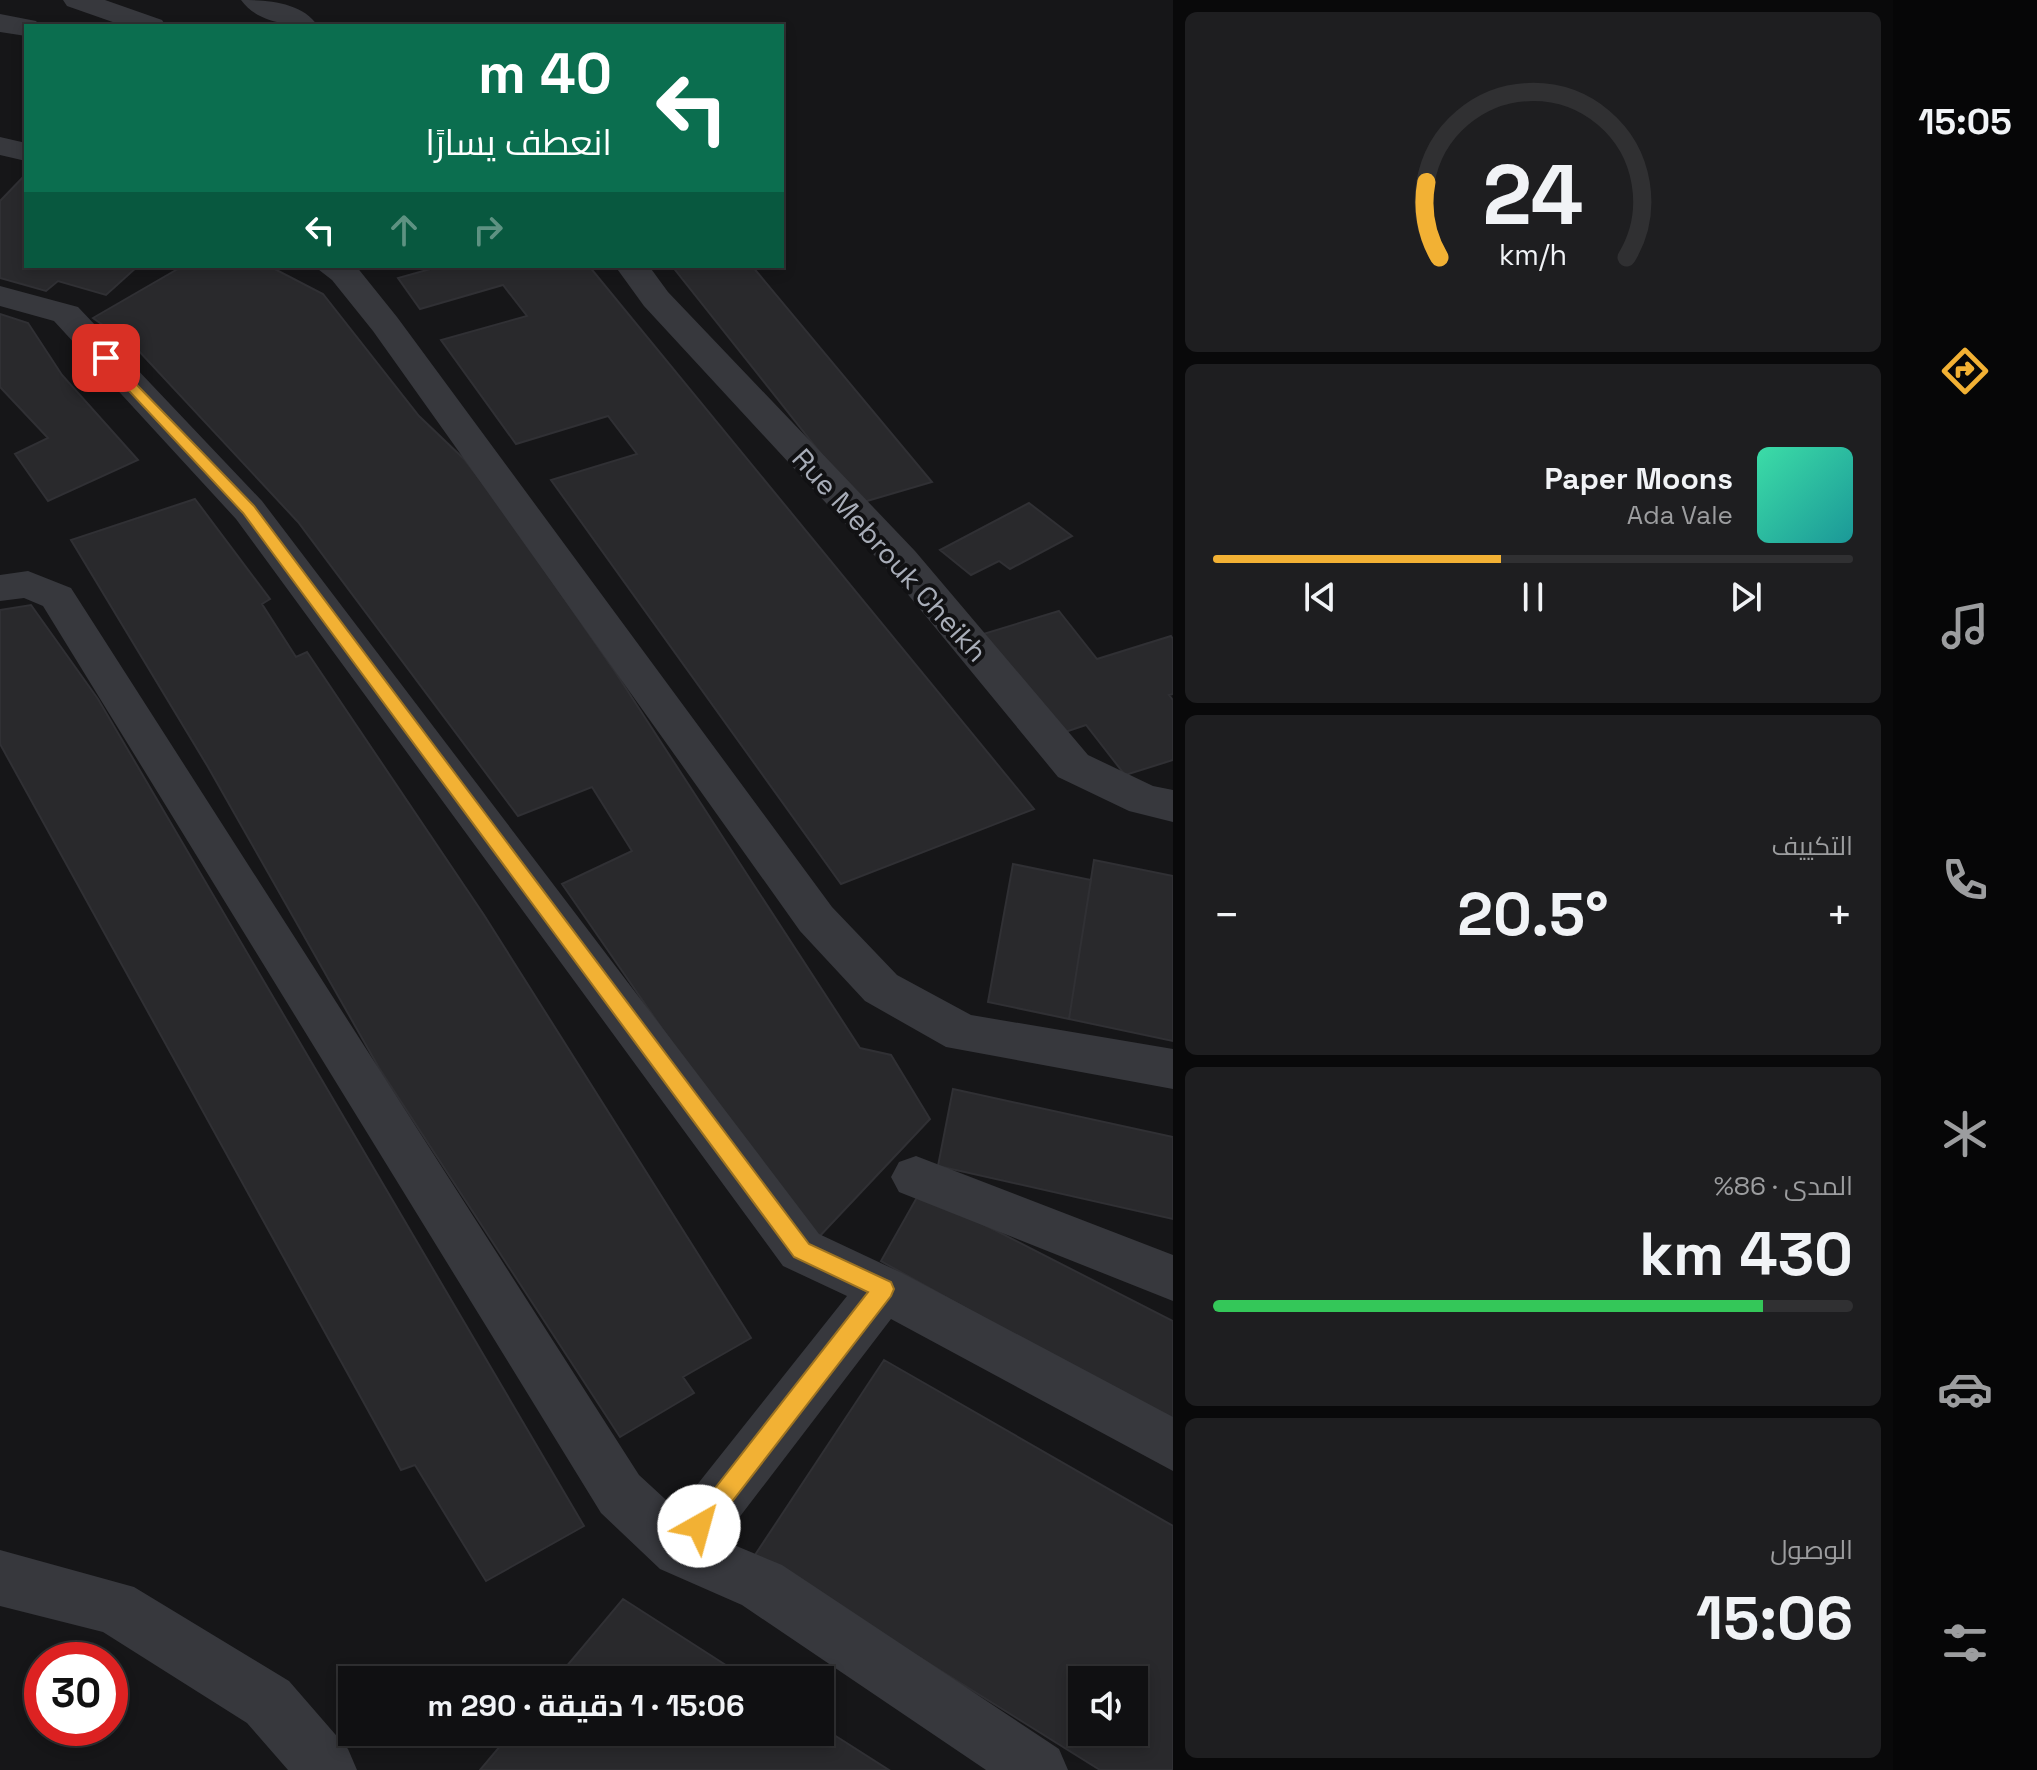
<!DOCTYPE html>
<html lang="ar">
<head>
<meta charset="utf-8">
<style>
	:root { --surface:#101012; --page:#1e1e20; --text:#f1f3f6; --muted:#9c9d9f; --line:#303032; --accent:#f2b134 }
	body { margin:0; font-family:"Space Grotesk",Cairo,sans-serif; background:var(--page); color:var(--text); direction:rtl; height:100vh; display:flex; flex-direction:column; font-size:30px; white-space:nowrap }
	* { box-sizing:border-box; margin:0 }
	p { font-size:26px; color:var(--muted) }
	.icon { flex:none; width:44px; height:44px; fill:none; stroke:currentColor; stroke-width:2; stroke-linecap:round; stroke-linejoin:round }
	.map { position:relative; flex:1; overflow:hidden; direction:ltr }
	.drawer { display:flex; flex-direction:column; gap:12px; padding:12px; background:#09090a; width:720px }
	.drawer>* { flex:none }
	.hud { position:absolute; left:24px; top:24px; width:760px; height:244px; border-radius:0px; box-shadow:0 4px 12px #0003,0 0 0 2px var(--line); direction:rtl; background:#0b6e4f; color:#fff; overflow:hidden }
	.buttons { position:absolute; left:1068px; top:1666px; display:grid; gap:16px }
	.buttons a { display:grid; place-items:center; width:80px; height:80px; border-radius:0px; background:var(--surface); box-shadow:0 4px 12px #0003,0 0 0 2px var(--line); font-size:40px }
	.speed { position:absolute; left:24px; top:1642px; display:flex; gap:16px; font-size:40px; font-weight:700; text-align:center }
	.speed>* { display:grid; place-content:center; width:104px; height:104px; border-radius:50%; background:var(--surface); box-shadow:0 4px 12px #0003,0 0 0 2px var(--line); line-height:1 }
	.speed .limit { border:12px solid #d22; background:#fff; color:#111 }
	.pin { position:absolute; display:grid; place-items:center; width:68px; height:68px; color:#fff; margin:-34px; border-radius:16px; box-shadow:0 4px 12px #0006 }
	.me { position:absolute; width:88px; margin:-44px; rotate:38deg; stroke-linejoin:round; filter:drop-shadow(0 0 6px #0008) }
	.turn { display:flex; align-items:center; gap:28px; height:168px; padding:0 40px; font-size:36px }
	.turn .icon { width:104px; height:104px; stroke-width:2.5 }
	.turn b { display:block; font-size:56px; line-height:68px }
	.lanes { display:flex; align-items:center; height:76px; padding:0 40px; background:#0003; justify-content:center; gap:40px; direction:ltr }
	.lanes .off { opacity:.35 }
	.big { font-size:60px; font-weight:700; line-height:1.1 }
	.drawer .tile { flex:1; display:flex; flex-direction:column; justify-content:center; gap:12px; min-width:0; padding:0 28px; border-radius:12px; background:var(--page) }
	.drawer .dial { align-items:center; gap:0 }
	.dial svg { height:208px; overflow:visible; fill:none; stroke:var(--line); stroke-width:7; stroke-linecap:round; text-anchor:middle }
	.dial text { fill:var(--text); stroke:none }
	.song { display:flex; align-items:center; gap:24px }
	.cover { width:96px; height:96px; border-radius:12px; background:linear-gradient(135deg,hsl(160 70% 55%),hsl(180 70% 35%)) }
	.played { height:8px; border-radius:4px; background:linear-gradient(90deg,var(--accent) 45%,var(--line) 45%) }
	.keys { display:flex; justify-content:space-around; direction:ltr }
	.heat { display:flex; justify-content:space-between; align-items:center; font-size:44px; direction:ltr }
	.charge { height:12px; border-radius:6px; background:linear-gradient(90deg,#34c759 86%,var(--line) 0) }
	.trip { position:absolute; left:338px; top:1666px; width:496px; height:80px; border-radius:0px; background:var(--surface); box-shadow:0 4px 12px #0003,0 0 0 2px var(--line); font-weight:700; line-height:80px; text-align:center; direction:rtl }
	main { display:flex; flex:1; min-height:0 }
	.dock { display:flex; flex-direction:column; width:144px; justify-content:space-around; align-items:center; background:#060607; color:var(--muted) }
	.dock .icon { width:56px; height:56px }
	.dock .active { color:var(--accent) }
	.dock b { font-size:36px; color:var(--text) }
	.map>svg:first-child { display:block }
	.building { fill:#29292c; stroke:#303034; stroke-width:2; fill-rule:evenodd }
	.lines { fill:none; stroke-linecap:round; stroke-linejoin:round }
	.street { fill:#37383d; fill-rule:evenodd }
	.route { fill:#f2b134; stroke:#9d7322; stroke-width:2 }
	.labels { text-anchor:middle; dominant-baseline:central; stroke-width:8; stroke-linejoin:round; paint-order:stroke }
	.street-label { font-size:28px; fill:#a8adb8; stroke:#111113 }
</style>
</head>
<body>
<main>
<nav class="dock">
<b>15:05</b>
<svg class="icon active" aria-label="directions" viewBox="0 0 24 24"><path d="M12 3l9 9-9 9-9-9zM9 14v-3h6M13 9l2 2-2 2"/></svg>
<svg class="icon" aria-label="music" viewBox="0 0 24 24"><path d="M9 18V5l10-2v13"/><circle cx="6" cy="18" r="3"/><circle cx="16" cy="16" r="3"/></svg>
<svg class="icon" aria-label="phone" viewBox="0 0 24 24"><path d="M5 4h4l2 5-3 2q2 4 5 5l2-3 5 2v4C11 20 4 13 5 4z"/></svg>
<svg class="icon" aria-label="climate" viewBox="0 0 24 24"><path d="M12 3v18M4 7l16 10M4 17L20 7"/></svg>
<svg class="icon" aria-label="car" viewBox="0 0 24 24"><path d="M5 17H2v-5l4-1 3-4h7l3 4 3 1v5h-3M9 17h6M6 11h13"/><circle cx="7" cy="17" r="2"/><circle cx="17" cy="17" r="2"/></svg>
<svg class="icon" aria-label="filters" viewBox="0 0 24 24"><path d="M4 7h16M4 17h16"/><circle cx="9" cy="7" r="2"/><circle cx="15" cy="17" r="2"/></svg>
</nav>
<section class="drawer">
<div class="tile dial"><svg viewBox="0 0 100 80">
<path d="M14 69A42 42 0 1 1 86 69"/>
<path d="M14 69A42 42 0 0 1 9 40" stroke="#f2b134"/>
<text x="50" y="56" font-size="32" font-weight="700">24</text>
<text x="50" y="72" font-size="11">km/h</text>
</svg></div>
<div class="tile">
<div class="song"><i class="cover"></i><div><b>Paper Moons</b><p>Ada Vale</p></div></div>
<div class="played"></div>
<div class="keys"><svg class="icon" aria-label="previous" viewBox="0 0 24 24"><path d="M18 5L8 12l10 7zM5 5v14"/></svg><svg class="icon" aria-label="pause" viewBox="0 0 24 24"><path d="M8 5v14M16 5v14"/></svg><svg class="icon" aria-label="next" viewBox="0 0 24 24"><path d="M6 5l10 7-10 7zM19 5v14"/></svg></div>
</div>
<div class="tile"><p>التكييف</p>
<div class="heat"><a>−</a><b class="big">20.5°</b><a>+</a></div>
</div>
<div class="tile"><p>المدى · 86%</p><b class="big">430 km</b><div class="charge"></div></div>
<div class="tile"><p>الوصول</p><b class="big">15:06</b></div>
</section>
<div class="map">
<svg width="1173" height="1770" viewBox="0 0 1173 1770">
	<rect width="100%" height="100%" fill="#161618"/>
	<path class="building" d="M26,174V266H138L106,295L58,281L46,291L0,278V201Z
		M183,266H269L323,294L419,416L464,459L502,508L616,673L860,1048L891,1055L930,1119L817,1239L786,1208L562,884L632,851L592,787L518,816L298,522L137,349L93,318Z
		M441,266H589L1034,809L841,884L551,480L637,454L608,416L516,444L441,340L527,316L503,285L420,309L398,278Z
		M672,266H752L932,482L860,503Z
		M0,314L28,323L62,375L138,460L48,501L15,454L48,438L0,387Z
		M195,499L270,599L262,604L296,657L307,652L484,915L751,1338L683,1377L694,1393L620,1437L379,1068L208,767L71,540Z
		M1029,503L1072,536L1010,569L999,561L971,575L940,550Z
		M31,605L98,699L584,1526L486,1581L415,1465L401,1470L0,744V610Z
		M1059,611L1097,659L1171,636L1173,639V694L1169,695L1173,700V760L1125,775L1086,725L1056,735L980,635Z
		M1094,860L1173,876V1041L1069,1019Z
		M1013,864L1091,880L1069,1019L988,1002Z
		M953,1089L1173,1137V1219L938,1166Z
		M920,1192L1173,1321V1424L881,1261Z
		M884,1360L1173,1526V1770H1100L755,1555ZM1082,1680H1134V1732H1082Z
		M623,1599L749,1680H555Z
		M820,1726L889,1770H480L512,1732H820Z"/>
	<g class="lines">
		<path class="street" d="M63,0H105L162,20L166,26H124L67,6Z
			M241,0C267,0 302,2 318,26C292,26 258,24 241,0Z
			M0,14L36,21L40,26H26V36L0,32Z
			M0,137L26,143V161L0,155Z
			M314,266H356L397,317L832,907L897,975L971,1015L1173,1049V1089L946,1047L865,1001L800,931L373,331L332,280Z
			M615,266H649L668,292L915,551L1088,755L1153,786L1173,790V822L1129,811L1058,777L887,569L644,306Z
			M0,286L78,307L262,501L819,1234L902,1273L1173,1417V1471L891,1319L722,1540L782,1565L1059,1749L1068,1770H986L742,1605L660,1569L601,1513L43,606L24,598L0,601V575L28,571L71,588L639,1475L677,1510L847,1296L783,1266L236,519L54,321L0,306Z
			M916,1156L1173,1255V1301L899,1192L891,1177L899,1162Z
			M0,1550L134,1587L289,1681L348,1749L357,1770H288L247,1723L103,1632L0,1606Z"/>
	</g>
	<path class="route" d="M106,353L254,506L809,1244L891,1282L894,1289L891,1296L707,1534L699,1538L691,1534L687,1526L691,1519L868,1292L794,1257L243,513L101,361L99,358Z"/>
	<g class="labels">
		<g class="street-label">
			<text transform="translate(890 555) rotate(48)">Rue Mebrouk Cheikh</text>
		</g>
	</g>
</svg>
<div class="buttons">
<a><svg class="icon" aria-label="sound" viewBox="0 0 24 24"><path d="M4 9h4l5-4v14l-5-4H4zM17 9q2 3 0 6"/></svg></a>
</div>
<div class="speed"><div class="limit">30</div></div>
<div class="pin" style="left:106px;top:358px;background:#d93025"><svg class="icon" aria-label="arrive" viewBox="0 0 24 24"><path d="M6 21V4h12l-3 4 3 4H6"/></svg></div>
<svg class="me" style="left:699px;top:1526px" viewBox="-20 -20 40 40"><circle r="19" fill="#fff"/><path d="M0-13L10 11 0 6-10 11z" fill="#f2b134"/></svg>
<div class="trip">15:06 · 1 دقيقة · 290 m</div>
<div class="hud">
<div class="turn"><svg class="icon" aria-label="left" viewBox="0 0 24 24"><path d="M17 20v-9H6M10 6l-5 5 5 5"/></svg><div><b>40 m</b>انعطف يسارًا</div></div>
<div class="lanes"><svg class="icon" aria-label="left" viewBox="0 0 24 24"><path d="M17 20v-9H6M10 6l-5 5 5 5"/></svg><svg class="icon off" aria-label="ahead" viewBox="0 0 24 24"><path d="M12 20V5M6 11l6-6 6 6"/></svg><svg class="icon off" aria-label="right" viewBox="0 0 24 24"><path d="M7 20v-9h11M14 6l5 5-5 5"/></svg></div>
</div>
</div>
</main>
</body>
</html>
